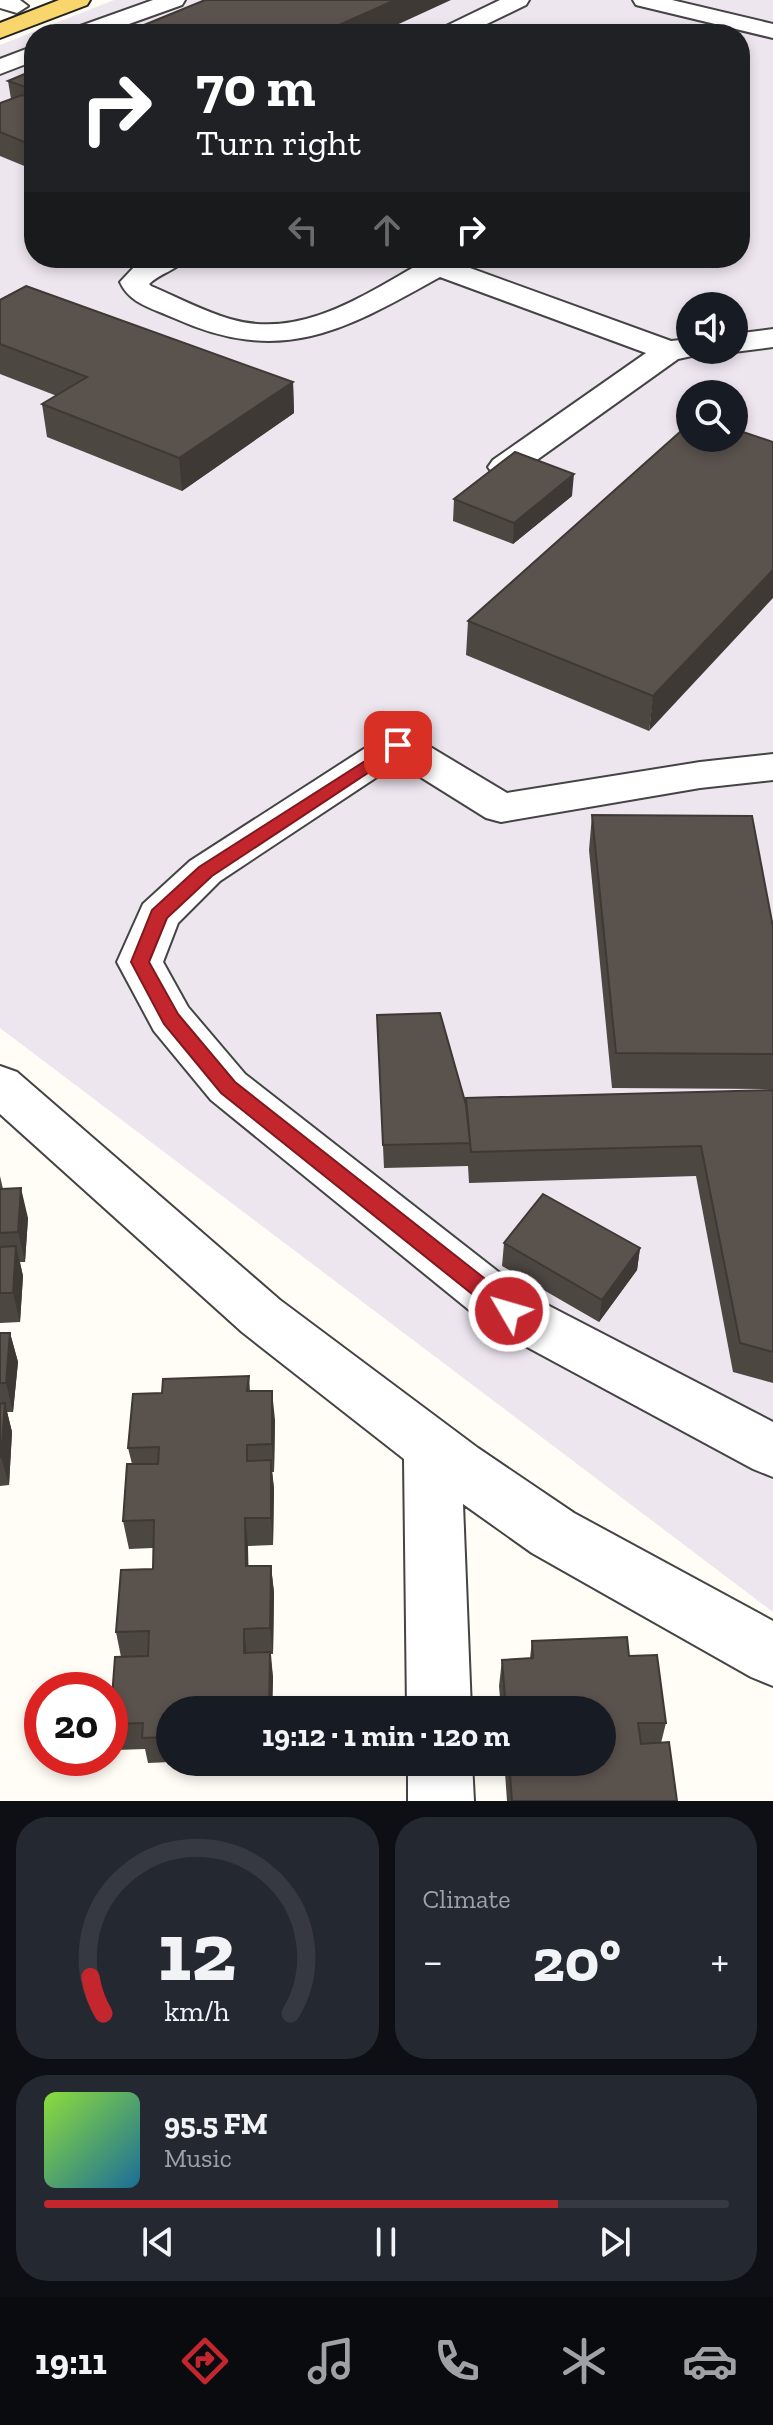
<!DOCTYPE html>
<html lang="en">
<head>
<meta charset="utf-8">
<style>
	:root { --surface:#171b24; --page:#242831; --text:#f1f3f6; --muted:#9ea1a6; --line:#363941; --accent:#c4262e }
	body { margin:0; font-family:"Zilla Slab",serif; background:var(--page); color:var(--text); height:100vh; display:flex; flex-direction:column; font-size:30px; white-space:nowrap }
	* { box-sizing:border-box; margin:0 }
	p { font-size:26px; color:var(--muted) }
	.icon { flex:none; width:44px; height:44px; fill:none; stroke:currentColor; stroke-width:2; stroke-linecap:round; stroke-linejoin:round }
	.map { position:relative; height:1801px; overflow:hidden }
	.side { display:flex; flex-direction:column; gap:16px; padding:16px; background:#0d0f14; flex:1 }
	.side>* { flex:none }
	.hud { position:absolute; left:24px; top:24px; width:726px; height:244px; border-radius:32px; box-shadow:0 4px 12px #0003; background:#202124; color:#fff; overflow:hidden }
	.tools { position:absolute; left:676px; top:292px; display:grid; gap:16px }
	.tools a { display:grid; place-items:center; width:72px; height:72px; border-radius:50%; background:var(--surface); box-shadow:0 4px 12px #0003; font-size:40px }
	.speed { position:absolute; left:24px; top:1672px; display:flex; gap:16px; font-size:40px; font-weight:700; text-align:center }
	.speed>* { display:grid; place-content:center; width:104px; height:104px; border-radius:50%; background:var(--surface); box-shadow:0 4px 12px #0003; line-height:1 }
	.speed .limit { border:12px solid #d22; background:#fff; color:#111 }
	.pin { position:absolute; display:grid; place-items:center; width:68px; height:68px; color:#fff; margin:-34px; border-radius:16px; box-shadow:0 4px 12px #0006 }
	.me { position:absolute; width:88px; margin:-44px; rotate:308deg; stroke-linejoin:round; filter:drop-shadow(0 0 6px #0008) }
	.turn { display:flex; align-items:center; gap:28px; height:168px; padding:0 40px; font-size:36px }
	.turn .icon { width:104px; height:104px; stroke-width:2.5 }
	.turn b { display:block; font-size:56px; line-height:68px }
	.lanes { display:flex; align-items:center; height:76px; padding:0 40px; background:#0003; justify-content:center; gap:40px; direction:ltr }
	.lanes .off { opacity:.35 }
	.big { font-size:60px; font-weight:800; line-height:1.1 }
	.side .tile { flex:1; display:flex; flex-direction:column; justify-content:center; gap:12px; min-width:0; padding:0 28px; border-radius:32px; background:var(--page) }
	.side .dial { align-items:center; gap:0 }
	.dial svg { height:208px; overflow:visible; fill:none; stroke:var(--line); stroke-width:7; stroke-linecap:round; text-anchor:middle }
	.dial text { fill:var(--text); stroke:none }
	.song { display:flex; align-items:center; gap:24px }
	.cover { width:96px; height:96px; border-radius:12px; background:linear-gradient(135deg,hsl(90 70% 55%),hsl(200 70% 35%)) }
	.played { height:8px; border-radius:4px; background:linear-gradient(90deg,var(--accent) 75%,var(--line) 75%) }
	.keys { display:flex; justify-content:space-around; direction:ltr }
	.heat { display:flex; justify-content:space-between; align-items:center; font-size:44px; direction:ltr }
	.side .tiles { flex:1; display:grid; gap:16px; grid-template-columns:1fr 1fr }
	.tile:last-child { grid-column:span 2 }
	.trip { position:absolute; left:156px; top:1696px; width:460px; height:80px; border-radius:40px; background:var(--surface); box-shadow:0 4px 12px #0003; font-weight:800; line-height:80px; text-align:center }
	.tabs { display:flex; height:128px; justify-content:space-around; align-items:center; background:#090b0e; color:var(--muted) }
	.tabs .icon { width:56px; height:56px }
	.tabs .on { color:var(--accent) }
	.tabs b { font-size:36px; color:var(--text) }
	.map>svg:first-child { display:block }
	.industrial { fill:#eee6ef; fill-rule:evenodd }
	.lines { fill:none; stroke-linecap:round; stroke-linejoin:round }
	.minor-casing { stroke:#444; stroke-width:4 }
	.major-casing { stroke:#222; stroke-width:4 }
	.minor { fill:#fff; fill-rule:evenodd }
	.major { fill:#f9d66b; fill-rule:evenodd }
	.wall { fill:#4d4742 }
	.shaded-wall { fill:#3f3936 }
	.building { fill:#5a524d; stroke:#3f3936; stroke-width:2 }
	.route { fill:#c4262e; stroke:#7f191e; stroke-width:2 }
</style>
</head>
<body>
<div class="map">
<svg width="773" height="1801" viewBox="0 0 773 1801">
	<rect width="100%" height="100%" fill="#fffdf5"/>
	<path class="industrial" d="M114,0H773V1612L0,1028V45ZM34,34H740V258H34ZM690,306H734V350H690ZM690,394H734V438H690Z"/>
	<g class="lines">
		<g class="minor-casing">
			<path id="minor" d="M0,0H20L28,6L17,13L0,8Z
				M153,0H185L182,5L101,34H69L72,29Z
				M500,0H529L526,5L466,34H437L440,29Z
				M633,0H672L773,24V38L636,5Z
				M34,46V61L0,74V59Z
				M150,258H186C178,270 160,273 149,284L151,286C177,297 203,311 230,319C298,339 358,299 414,267L405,264L401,258L448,260L671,341L690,339V350H704L701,354L678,359L517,474L505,477L493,474L488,467L493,460L646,353L440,277C345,330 282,367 174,318C152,308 130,304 120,282L135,266Z
				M773,329V347L734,352L725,350H734V334Z
				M398,732L412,736L507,793L700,762L773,754V780L700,788L501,822L486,818L398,763L220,881L178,923L163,962L188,1007L245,1074L528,1295L773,1422V1477L753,1469L490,1327L211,1100L154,1031L117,962L143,904L190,861L384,736Z
				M0,1066L17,1072L280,1300L478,1448L574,1513L773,1621V1686L751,1677L532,1553L463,1504L471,1710H407L404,1459L242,1332L0,1114Z
				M408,1762H472L474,1801H408Z"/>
		</g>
		<g class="major-casing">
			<path id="major" d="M59,0H90L87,5L0,38V23Z"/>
		</g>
		<use href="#minor" class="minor"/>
		<use href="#major" class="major"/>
	</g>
	<path class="wall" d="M34,70V170L0,156V103L11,99L8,81Z
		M0,300L293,382L294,413L182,491L47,437L42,404L57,396L0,374Z
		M690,423L649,731L466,655L468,621Z
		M572,496L513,544L453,521L454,499Z
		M592,815L773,927V1089L612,1088L589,850Z
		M377,1015L466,1105V1098L773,1090V1383L733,1372L696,1176L469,1183L468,1166L384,1168Z
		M0,1176L3,1189L28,1218L25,1262H20L23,1276L20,1322L0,1323Z
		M504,1243L640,1248L637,1270L599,1322L502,1266Z
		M0,1333H10L18,1362L13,1412H7L12,1432L9,1485L0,1486Z
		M249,1376L250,1391L275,1420L274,1472H272L274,1489L273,1545L248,1546V1566H271L274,1593L273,1654H271L273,1678L272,1710H170V1762L148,1763L145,1749L116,1750L110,1726V1718L121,1657L116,1632L153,1569V1548L129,1549L123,1521L132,1464L128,1448L162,1393Z
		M532,1641L629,1656L666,1723L661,1743L677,1801H507L505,1773L506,1762H602V1710H501L499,1686L502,1660L530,1658Z"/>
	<path class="shaded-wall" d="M395,0H451L377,34H319Z
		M293,382L294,413L182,491L179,458Z
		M574,474L572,496L513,544L514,523Z
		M773,570V598L649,731L653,696Z
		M21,1188L28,1218L25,1262L18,1232Z
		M16,1246L23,1276L20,1322L13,1293Z
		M640,1248L637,1270L599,1322L602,1300Z
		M10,1333L18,1362L13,1412L6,1383Z
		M272,1391L275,1420L274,1472L272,1444Z
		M5,1403L12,1432L9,1485L1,1457Z
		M271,1460L274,1489L273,1545L271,1518Z
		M245,1518L248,1546L249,1594L246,1566Z
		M271,1566L274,1593L273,1654L270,1628Z
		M244,1629L247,1656L244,1653Z
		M270,1652L273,1678L272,1710H269Z"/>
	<path class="building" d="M205,0H395L319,34H122Z
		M34,70V90L8,81Z
		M22,95L34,99V146L0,132V103Z
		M26,286L293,382L179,458L42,404L87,377L0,344V300Z
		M690,423V438H734V429L773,442V570L653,696L468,621Z
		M515,452L574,474L514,523L454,499Z
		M592,815L752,816L773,927V1054L616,1053Z
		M440,1013L466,1105L470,1143L383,1145L377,1015Z
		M773,1090V1352L740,1343L701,1146L471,1152L466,1098Z
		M21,1188L18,1232L0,1233V1189Z
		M543,1194L640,1248L602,1300L504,1243Z
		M16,1246L13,1293H0V1247Z
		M0,1333H10L6,1383H0Z
		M249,1376L247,1391H272V1444L247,1445V1461L271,1460V1518H245L246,1566H271L270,1628L244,1629V1653L270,1652L269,1710H170V1737L142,1738L143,1723L110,1724L115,1657L148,1656L149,1631L116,1632L121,1570L153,1569L154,1520L123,1521L127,1464H158L159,1447L128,1448L133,1394L162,1393L163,1379Z
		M5,1403L1,1457H0V1404Z
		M627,1637L629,1656L657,1655L666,1723H638L641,1744L669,1742L677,1801H512L509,1762H602V1710H506L502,1660L533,1658L532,1641Z"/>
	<path class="route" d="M398,740L406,745L404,749L212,876L167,918L149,962L178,1014L235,1082L517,1304L521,1311L517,1318L509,1321L502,1318L221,1093L164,1024L131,962L152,910L199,867Z"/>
</svg>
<div class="tools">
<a><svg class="icon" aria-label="sound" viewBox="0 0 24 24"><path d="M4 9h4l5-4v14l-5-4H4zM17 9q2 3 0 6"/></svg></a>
<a><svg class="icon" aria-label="search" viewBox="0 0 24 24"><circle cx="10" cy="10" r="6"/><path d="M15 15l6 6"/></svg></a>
</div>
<div class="speed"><div class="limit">20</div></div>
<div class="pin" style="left:398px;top:745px;background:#d93025"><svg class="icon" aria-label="arrive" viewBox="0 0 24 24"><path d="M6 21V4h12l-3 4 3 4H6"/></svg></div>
<svg class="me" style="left:509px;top:1311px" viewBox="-20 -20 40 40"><circle r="17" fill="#c4262e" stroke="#fff" stroke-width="3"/><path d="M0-11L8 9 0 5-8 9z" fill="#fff"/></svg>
<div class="trip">19:12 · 1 min · 120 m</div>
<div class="hud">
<div class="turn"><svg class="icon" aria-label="right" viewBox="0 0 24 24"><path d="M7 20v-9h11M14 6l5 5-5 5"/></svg><div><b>70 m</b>Turn right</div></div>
<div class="lanes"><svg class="icon off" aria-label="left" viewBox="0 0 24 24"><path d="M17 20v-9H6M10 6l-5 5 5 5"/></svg><svg class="icon off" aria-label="ahead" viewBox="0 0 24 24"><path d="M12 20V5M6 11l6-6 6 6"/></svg><svg class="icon" aria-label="right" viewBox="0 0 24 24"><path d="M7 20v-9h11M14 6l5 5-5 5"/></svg></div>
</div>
</div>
<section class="side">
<div class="tiles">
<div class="tile dial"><svg viewBox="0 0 100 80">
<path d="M14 69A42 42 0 1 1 86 69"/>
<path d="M14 69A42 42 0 0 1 9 55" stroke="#c4262e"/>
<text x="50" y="56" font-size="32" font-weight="700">12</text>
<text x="50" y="72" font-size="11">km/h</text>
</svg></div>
<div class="tile"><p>Climate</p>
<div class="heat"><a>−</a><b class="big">20°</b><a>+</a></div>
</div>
<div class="tile">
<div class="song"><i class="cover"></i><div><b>95.5 FM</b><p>Music</p></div></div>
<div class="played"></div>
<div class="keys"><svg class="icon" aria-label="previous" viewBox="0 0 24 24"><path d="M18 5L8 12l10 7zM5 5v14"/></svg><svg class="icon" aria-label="pause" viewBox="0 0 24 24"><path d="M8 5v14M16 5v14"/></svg><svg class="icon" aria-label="next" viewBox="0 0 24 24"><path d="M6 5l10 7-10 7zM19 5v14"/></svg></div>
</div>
</div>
</section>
<nav class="tabs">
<b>19:11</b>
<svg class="icon on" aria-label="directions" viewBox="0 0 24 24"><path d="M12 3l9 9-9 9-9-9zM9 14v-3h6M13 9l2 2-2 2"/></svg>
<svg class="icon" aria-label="music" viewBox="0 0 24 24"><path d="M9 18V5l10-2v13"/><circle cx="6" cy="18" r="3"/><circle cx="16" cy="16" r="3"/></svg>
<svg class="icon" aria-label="phone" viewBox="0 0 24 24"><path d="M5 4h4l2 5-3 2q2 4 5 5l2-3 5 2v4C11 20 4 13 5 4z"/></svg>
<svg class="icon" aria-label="climate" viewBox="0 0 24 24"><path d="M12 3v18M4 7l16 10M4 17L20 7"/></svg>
<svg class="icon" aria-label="car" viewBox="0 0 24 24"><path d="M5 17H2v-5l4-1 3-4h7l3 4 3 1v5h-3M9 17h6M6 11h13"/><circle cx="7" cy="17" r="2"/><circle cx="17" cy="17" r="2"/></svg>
</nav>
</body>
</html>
